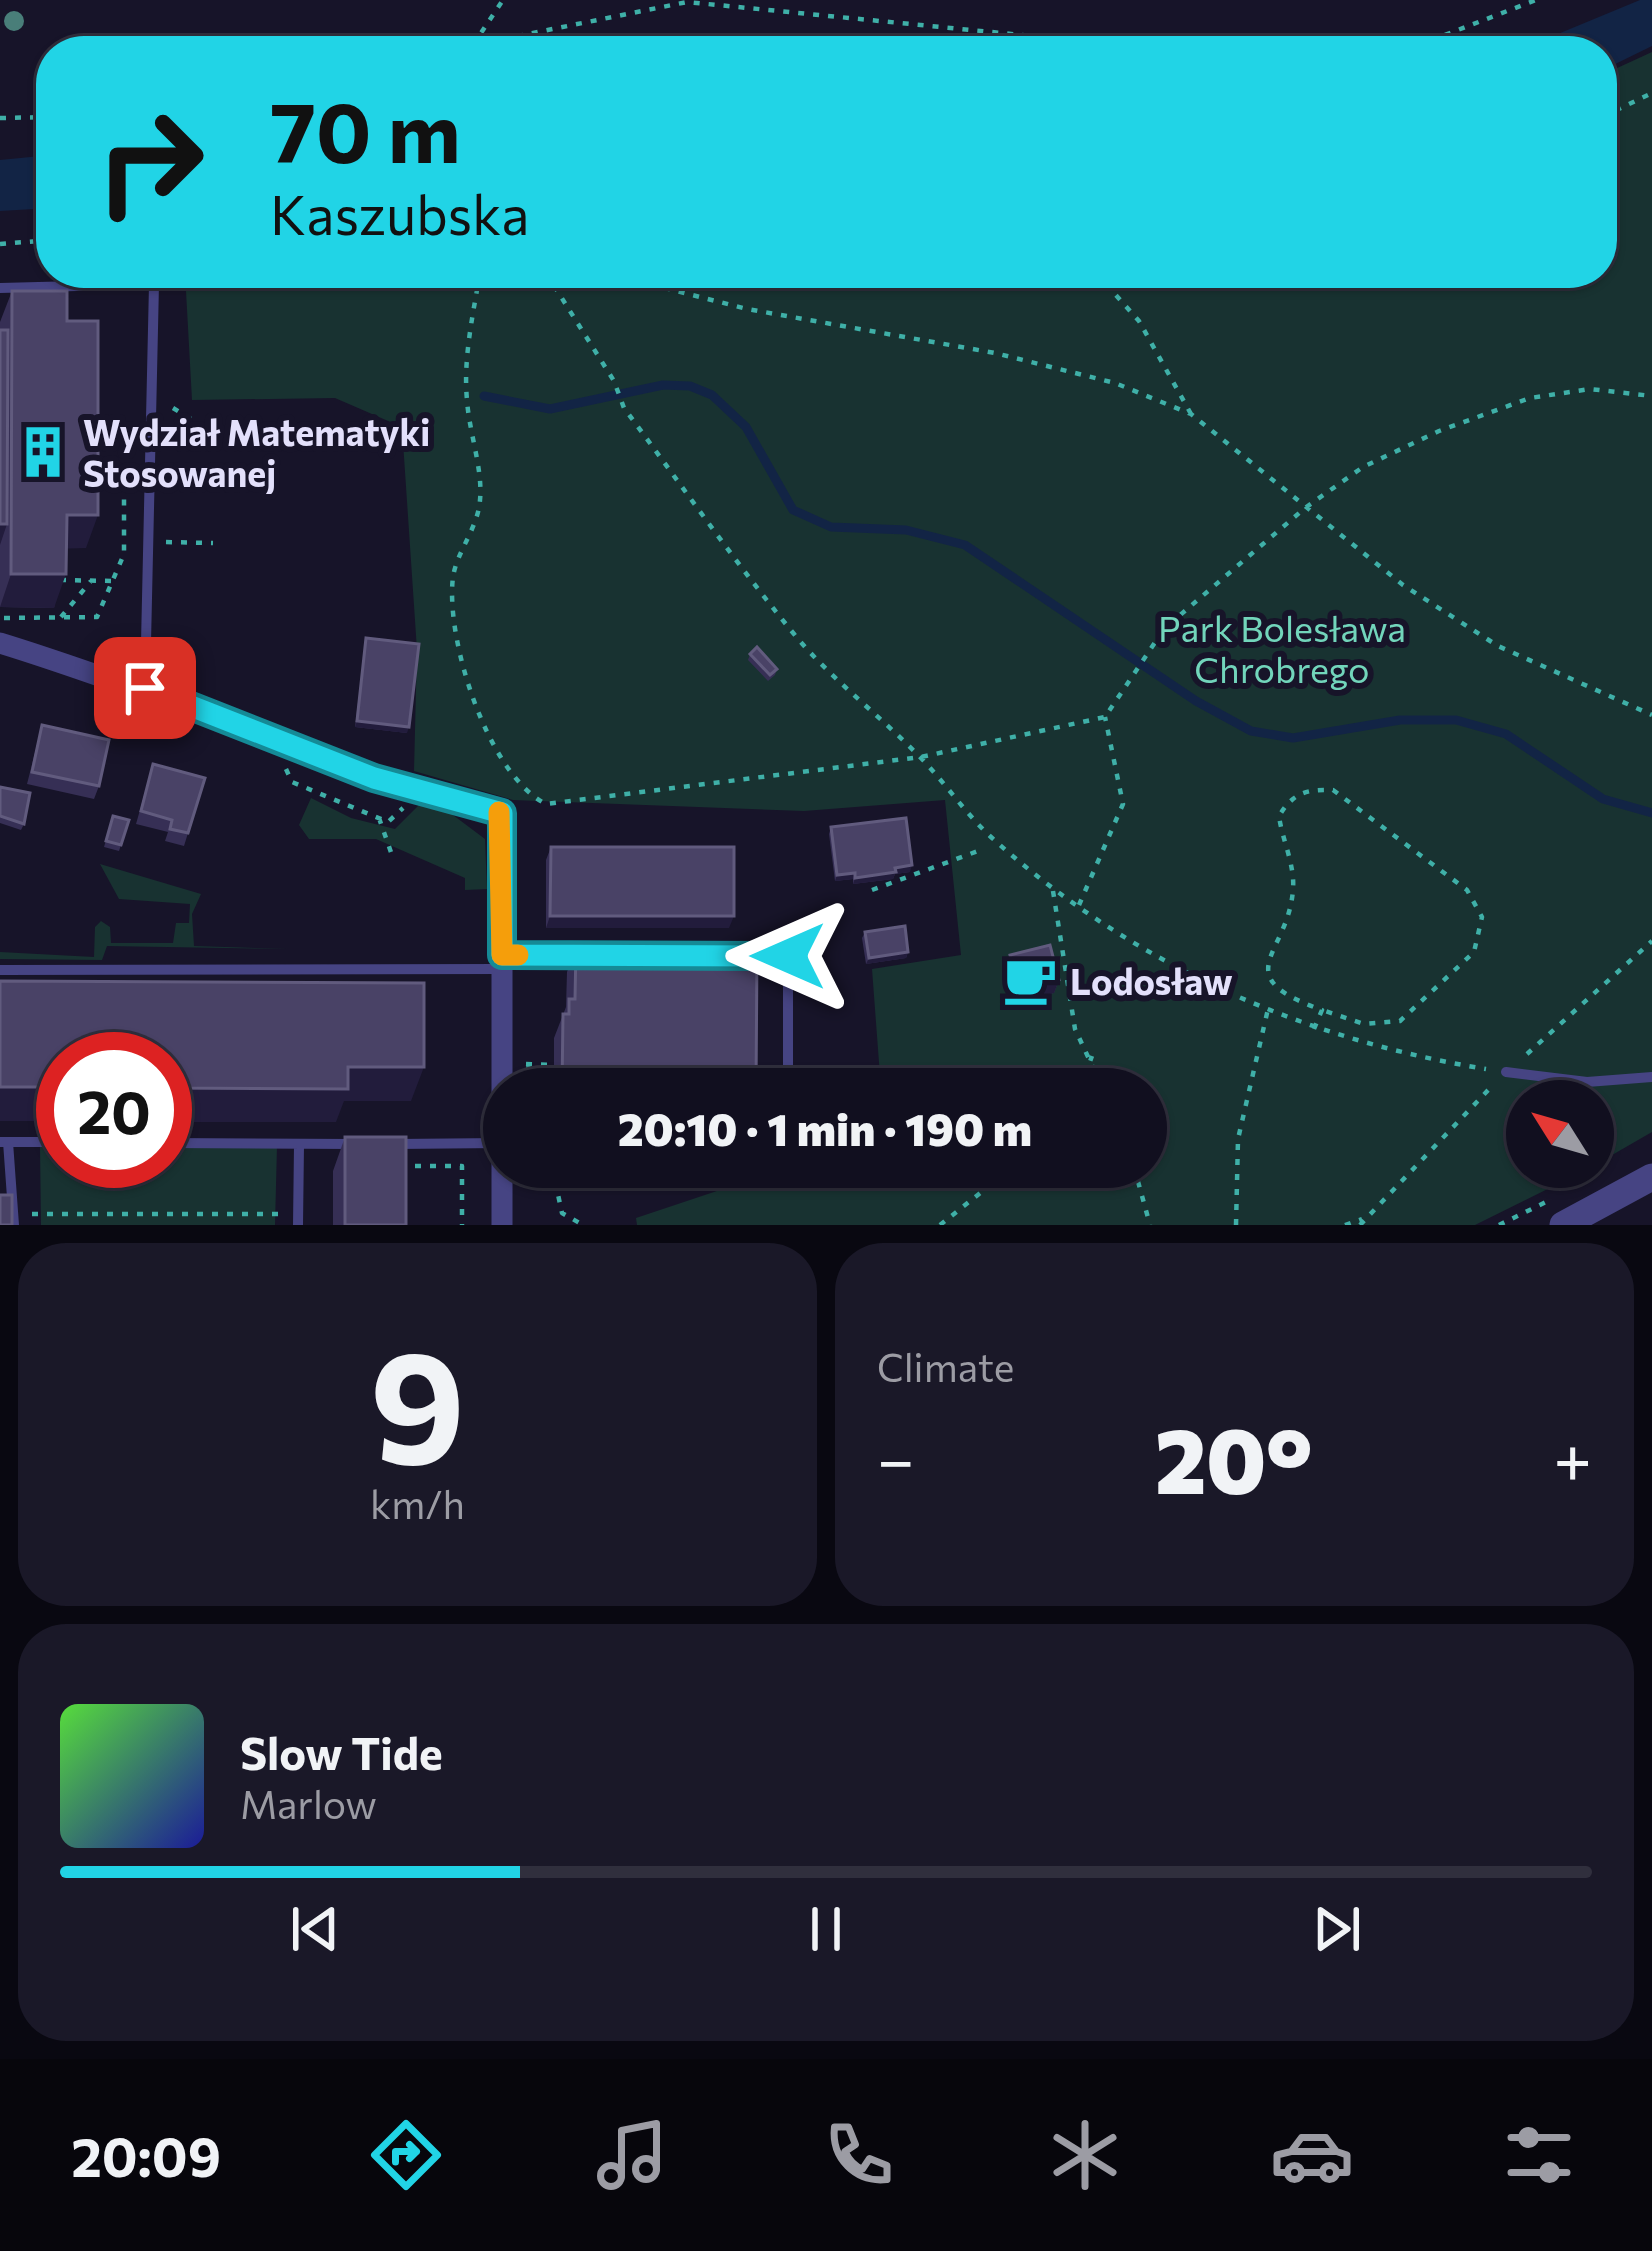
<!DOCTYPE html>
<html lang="en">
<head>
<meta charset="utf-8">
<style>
	:root { --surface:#110f1f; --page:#1a1828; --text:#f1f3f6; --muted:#9c9ca4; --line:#302f3d; --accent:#21d4e6 }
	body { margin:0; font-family:Commissioner,sans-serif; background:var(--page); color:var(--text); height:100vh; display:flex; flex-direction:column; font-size:45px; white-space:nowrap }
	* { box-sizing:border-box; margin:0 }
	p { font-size:39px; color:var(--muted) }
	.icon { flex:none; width:66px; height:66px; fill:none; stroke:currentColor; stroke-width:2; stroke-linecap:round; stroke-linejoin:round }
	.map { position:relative; height:1225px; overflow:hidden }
	.side { display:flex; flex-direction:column; gap:18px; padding:18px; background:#090811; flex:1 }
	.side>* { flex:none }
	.guide { position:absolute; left:36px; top:36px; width:1581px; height:252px; border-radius:48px; box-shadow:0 3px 9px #0004,0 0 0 3px var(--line); background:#21d4e6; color:#111; overflow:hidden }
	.needle { width:78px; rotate:307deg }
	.controls { position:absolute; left:1506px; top:1080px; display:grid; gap:24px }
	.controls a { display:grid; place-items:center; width:108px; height:108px; border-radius:50%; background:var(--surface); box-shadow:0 3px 9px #0004,0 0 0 3px var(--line); font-size:60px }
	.speed { position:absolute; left:36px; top:1032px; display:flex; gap:24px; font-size:60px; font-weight:700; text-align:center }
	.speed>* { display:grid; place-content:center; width:156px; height:156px; border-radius:50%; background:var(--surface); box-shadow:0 3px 9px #0004,0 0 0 3px var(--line); line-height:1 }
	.speed .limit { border:18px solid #d22; background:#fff; color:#111 }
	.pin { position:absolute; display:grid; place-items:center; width:102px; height:102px; color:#fff; margin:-51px; border-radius:24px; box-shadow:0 6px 18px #0006 }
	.me { position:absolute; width:132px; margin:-66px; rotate:270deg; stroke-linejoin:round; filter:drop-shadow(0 0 9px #0008) }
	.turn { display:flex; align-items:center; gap:42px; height:252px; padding:0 36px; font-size:54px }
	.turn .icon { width:156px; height:156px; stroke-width:2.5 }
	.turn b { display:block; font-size:84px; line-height:102px }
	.big { font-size:90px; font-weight:800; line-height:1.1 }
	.side .tile { flex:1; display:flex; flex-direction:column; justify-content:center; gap:18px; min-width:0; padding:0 42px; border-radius:48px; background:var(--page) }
	.side .dial { align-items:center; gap:0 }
	.dial b { font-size:156px; line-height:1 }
	.song { display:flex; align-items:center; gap:36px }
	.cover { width:144px; height:144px; border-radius:18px; background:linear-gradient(135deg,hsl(110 70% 55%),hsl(240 70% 35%)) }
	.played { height:12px; border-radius:6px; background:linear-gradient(90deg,var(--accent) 30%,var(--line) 30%) }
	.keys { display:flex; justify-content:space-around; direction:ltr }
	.heat { display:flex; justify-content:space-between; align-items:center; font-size:66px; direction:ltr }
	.side .tiles { flex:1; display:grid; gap:18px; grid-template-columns:1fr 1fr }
	.tile:last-child { grid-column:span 2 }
	.trip { position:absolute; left:483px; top:1068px; width:684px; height:120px; border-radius:60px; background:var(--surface); box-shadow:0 3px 9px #0004,0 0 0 3px var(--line); font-weight:800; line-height:120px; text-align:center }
	.menu { display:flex; height:192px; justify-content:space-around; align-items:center; background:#07060c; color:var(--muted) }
	.menu .icon { width:84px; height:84px }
	.menu .current { color:var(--accent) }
	.menu b { font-size:54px; color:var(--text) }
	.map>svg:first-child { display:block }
	.green { fill:#183231 }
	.water { fill:#122445 }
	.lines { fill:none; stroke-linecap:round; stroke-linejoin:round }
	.stream { stroke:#122445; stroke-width:9 }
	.path { stroke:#3fb0a8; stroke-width:4.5; stroke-dasharray:6 9; stroke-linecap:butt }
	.service { stroke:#464483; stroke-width:10 }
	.minor { stroke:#464483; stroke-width:21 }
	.tertiary { stroke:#464483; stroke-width:27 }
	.tree { fill:#497e79 }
	.wall { fill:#362f55 }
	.shaded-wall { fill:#221c3c }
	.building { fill:#494266; stroke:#615b7e; stroke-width:3 }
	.route-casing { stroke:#158a96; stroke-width:30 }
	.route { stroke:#21d4e6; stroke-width:21 }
	.slow { stroke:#f59e0b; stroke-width:21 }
	.labels { text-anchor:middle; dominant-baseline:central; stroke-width:12; stroke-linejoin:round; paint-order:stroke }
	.poi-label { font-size:36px; font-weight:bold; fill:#e3e0fb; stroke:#171429; text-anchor:start }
	.park-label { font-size:36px; fill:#72d5bb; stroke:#171429 }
</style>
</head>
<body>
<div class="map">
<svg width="1652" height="1225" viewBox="0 0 1652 1225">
	<rect width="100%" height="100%" fill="#171429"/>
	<path class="green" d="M1652,52V1132L1593,1166V1101H1527V1167H1592L1475,1225H637L636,1218L789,1167H1146V1089H881L872,969L961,955L945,800L804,811L513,800L414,771L417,650L402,427L335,398L192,400L185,273H1602V75Z
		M311,798L351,818L395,829L421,803L445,809L485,839L487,889L465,890V878L376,839H309L299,825Z
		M100,864L201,894L192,914L194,946L289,949L107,946L102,960L0,959V952L94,957L95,927L101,921L110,927L111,943H173L176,923H189L190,904L119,899Z
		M165,1146H277L275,1225H41L40,1147H63V1161H165Z"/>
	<path class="water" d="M1640,0H1652V46L1603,70L1602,51H1517Z
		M696,40L783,41L863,51H632Z
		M51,155V208L0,211V160Z"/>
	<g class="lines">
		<path class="stream" d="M484,396L550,409L663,385L690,386L712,395L746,427L793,510L831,527L906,530L965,545L1196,701L1251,731L1293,738L1400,720H1456L1506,734L1603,799L1652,813"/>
		<path class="path" d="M473,45L687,2L1184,51
			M473,45L503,0
			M441,51L473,45L474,51
			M1403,51L1536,0
			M1602,117L1652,93
			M0,118L51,117
			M0,244L51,240
			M480,273C473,314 463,359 467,400C469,432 483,469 480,500C478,528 457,551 453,577C445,639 488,775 546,804L921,757L1105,717L1160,635L1179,616L1305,508L1363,467L1439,431L1530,398L1590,389L1652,396
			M546,273L614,381L624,408C680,483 734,561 794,634C830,678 878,714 918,755C944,781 964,812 991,837C1130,963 1301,1039 1486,1069
			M606,273L747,309L995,353L1115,383L1191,414L1403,585L1498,646L1652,715
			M1096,273L1139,321L1191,414
			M173,408L214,433
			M166,542L213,543
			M60,580L113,581
			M61,617L91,581
			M4,618L97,617L124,554V480L130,470
			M286,769L292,782L388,822L403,808
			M379,818L393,858
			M872,890L978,851
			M1053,891L1075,1029L1103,1089
			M1079,905L1123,804L1105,717
			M1314,1029L1322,1010C1224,975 1289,955 1293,889C1295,865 1282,839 1279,816C1293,793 1306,789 1333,790L1467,890L1482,917L1474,952L1400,1021L1364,1024L1322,1010
			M1527,1054L1652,941
			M526,1064L554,1065
			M528,1065L534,1089
			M1080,1089L1092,1056
			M400,1166H462V1225
			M552,1167L562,1213L583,1225
			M1134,1167L1150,1225
			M32,1214H278
			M940,1225L1013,1167
			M1236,1225L1238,1139L1268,1009
			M1345,1225L1362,1219
			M1360,1225L1492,1086
			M1499,1225L1546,1202"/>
		<path class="service" d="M0,288L154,284L145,688
			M502,955H583
			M745,956H788V1089
			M0,970L501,969
			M1506,1072L1587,1082L1652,1077
			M0,1142H8L14,1225
			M8,1142H63
			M165,1143L354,1144
			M396,1144L501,1143
			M298,1225L299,1145"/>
		<path class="minor" d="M0,643C169,695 331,767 502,813V1225"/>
		<path class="tertiary" d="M1563,1225L1652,1177"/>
	</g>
	<circle class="tree" cx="14" cy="21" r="10"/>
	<path class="wall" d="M12,291L67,321L86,548H66L54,608L0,607V322Z
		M366,638L407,733L355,727Z
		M750,654L777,669L775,675L768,681L748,660Z
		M42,725L99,786L94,799L27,784Z
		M153,764L205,778L184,846L165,841L168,832L136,824Z
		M0,787L24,824L21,830L0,823Z
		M113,816L129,820L119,851L104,847Z
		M831,827L910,872L895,874L893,879L853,884V879L835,881L829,834Z
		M551,847L729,928H546V860Z
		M865,932L908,952L906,958L866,964L862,938Z
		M576,948L756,1089H554V1038L566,1007L567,972Z
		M1010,955L1059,980L1054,993L1013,1002L1005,968Z
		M345,1137L406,1225H333V1171Z"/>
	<path class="shaded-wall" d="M67,515H98L86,548L54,549Z
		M0,524H7L0,545Z
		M11,574H66L54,608L0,607Z
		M357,721L409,727L407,733L355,727Z
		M912,865L910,872L895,874L893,879L853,884L855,878Z
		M855,873L853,879L835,881L837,875Z
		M550,916H734L729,928H546Z
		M908,952L906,958L866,964L869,958Z
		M1059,980L1054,993L1013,1002L1018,990Z
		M348,1067H424L411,1101H344L336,1122H165V1088Z
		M0,1087H63V1121H0Z"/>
	<path class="building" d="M12,291H67V321H98V515H67L66,574H11Z
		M0,330H8L7,524H0Z
		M366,638L419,644L409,727L357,721Z
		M757,647L777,669L770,675L750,654Z
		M42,725L109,740L99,786L32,772Z
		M153,764L205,778L188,833L170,829L172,820L141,811Z
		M0,787L30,793L24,824L0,816Z
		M113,816L129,820L121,845L106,841Z
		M906,818L912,865L895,868L896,872L855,878V873L837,875L831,827Z
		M551,847H734V916H550Z
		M905,926L908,952L869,958L865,932Z
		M1050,945L1059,980L1018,990L1010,955Z
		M576,948L757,951L756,1089H562L563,1014H569V999H575Z
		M0,981L424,983V1067H348V1089L165,1088V1059H63V1087H0Z
		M345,1137H406V1225H345Z
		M0,1195H12V1225H0Z"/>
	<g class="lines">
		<g class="route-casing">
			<path id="route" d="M145,688L374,778L502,813V955L788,956"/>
		</g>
		<use href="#route" class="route"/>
		<path class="slow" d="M499,812L502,955H518"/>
	</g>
	<defs>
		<g id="building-bare" transform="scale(4.14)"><path d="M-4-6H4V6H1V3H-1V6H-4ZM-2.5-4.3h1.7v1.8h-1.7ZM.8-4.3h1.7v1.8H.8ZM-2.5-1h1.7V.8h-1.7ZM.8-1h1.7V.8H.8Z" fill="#21d4e6" stroke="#171429" stroke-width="2.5" paint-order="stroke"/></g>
		<g id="cafe-bare" transform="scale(4.14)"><path d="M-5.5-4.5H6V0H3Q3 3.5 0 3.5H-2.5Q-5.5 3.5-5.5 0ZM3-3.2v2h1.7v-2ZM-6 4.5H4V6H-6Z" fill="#21d4e6" stroke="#171429" stroke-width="2.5" paint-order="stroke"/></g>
	</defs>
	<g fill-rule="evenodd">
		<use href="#building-bare" x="43" y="452"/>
		<use href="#cafe-bare" x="1030" y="980"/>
	</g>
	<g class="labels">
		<g class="poi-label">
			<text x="83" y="431">Wydział Matematyki<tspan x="83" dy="41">Stosowanej</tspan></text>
			<text x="1070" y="980">Lodosław</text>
		</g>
		<g class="park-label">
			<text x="1282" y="627">Park Bolesława<tspan x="1282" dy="41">Chrobrego</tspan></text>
		</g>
	</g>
</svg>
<div class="controls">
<a><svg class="needle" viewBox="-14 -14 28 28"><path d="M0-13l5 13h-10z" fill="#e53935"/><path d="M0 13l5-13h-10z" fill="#9c9ca4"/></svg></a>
</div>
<div class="speed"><div class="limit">20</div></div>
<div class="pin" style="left:145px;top:688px;background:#d93025"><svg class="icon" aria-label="arrive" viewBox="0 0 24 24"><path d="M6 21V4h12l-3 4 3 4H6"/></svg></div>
<svg class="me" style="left:788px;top:956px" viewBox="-20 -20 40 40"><path d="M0-17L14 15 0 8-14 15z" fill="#21d4e6" stroke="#fff" stroke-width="4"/></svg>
<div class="trip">20:10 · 1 min · 190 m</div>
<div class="guide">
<div class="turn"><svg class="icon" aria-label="right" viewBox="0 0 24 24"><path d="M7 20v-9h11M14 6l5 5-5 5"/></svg><div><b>70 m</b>Kaszubska</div></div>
</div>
</div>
<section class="side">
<div class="tiles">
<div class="tile dial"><b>9</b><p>km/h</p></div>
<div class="tile"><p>Climate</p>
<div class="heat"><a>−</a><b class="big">20°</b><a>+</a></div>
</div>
<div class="tile">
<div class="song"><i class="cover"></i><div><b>Slow Tide</b><p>Marlow</p></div></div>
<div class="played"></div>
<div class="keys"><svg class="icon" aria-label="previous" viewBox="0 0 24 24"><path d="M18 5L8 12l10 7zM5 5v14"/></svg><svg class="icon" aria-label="pause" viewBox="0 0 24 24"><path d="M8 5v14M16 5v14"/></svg><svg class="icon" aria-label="next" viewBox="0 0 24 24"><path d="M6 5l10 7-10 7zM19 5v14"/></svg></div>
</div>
</div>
</section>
<nav class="menu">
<b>20:09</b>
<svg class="icon current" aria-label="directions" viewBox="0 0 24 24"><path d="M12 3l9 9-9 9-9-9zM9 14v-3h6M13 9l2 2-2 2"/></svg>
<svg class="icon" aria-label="music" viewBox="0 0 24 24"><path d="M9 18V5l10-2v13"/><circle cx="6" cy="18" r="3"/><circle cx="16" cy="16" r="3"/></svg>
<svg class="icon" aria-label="phone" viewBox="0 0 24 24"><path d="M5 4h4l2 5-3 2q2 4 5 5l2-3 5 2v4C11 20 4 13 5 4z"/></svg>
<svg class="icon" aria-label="climate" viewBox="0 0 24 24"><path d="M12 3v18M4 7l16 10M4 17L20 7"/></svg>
<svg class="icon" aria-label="car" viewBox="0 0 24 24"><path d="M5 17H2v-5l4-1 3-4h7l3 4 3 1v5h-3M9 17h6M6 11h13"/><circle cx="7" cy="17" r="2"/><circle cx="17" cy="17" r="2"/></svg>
<svg class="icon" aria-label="filters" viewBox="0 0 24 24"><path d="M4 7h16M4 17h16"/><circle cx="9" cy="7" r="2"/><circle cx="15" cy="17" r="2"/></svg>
</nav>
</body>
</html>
